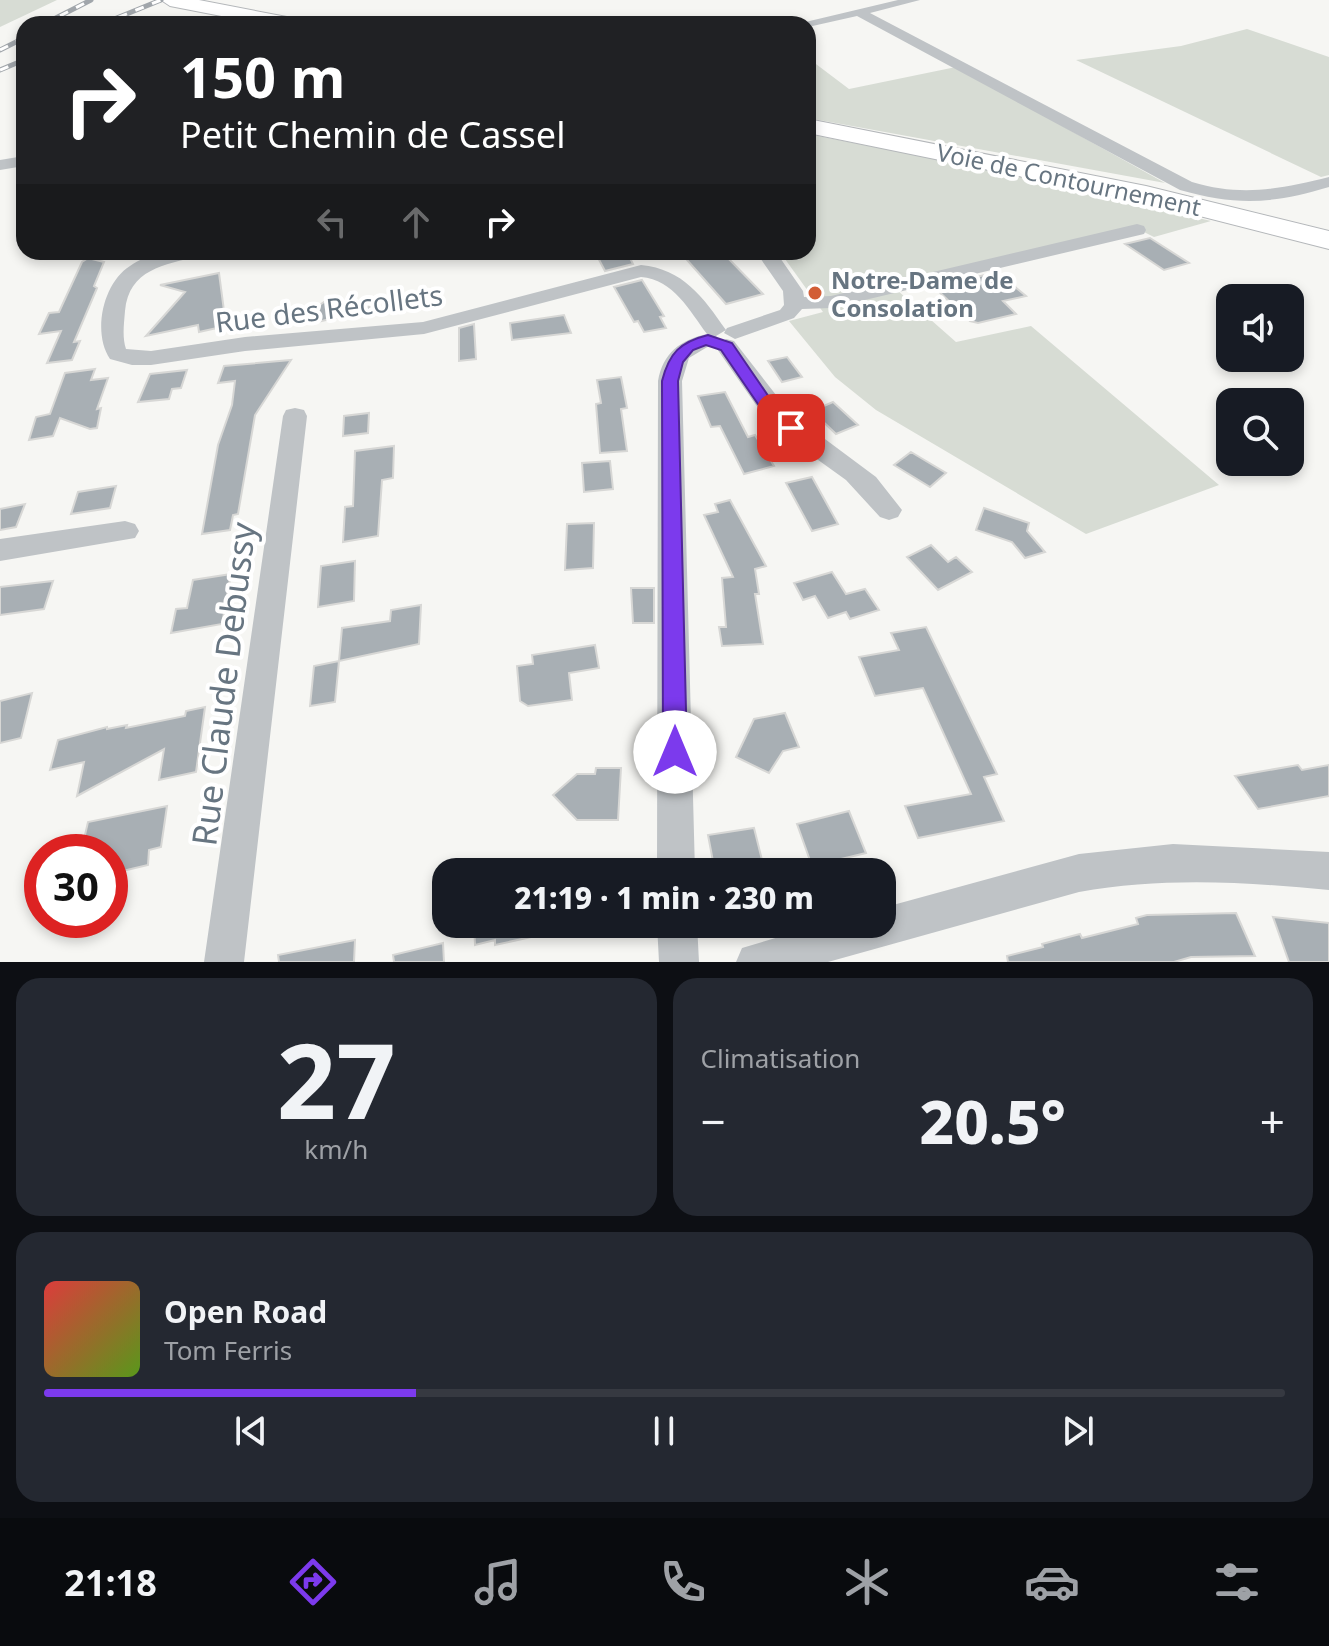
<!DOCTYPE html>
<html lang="fr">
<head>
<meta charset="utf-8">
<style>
	:root { --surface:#171b24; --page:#242831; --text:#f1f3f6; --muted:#9ea1a6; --line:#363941; --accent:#7c3aed }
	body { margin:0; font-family:"Noto Sans",sans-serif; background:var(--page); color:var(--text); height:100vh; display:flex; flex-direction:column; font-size:30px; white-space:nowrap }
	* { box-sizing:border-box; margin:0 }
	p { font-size:26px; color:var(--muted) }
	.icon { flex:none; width:44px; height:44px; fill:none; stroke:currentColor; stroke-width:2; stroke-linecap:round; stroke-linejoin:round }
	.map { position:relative; height:962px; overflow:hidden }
	.panel { display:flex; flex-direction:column; gap:16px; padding:16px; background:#0d0f14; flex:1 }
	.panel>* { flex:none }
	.top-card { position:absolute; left:16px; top:16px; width:800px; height:244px; border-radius:24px; box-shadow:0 4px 12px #0003; background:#202124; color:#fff; overflow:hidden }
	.controls { position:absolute; left:1216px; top:284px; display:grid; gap:16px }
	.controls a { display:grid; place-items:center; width:88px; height:88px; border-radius:16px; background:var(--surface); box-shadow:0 4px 12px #0003; font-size:40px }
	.speed { position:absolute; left:24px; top:834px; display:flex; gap:16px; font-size:40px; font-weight:700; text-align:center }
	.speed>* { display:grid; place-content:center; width:104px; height:104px; border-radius:50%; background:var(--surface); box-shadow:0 4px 12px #0003; line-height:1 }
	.speed .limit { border:12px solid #d22; background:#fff; color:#111 }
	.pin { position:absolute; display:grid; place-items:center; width:68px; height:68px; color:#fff; margin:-34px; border-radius:16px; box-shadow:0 4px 12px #0006 }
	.me { position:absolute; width:88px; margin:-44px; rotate:0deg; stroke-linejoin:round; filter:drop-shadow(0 0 6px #0008) }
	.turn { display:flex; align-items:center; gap:28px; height:168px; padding:0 32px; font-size:36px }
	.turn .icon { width:104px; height:104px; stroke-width:2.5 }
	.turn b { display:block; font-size:56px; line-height:68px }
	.lanes { display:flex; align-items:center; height:76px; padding:0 32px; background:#0003; justify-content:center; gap:40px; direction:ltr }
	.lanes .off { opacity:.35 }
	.big { font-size:60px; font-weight:800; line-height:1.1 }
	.panel .tile { flex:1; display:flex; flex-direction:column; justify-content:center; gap:12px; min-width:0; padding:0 28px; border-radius:24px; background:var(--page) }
	.panel .dial { align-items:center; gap:0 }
	.dial b { font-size:104px; line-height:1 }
	.song { display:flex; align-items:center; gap:24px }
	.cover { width:96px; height:96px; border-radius:12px; background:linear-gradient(135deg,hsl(0 70% 55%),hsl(90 70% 35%)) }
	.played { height:8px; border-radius:4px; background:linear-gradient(90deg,var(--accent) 30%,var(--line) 30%) }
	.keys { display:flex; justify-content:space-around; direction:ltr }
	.heat { display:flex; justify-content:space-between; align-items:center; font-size:44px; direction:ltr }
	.panel .tiles { flex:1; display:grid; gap:16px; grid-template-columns:1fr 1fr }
	.tile:last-child { grid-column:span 2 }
	.trip { position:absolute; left:432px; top:858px; width:464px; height:80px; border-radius:24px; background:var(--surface); box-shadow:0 4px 12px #0003; font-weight:800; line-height:80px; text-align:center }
	.tabs { display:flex; height:128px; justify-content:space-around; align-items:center; background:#090b0e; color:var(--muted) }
	.tabs .icon { width:56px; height:56px }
	.tabs .active { color:var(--accent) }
	.tabs b { font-size:36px; color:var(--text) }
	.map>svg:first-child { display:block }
	.green { fill:#d7dcd4 }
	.building { fill:#a8afb4; stroke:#d7d7d5; stroke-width:2 }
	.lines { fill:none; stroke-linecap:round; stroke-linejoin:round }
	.trunk-casing { stroke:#b4b7ba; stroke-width:2 }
	.minor { fill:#bfc3c6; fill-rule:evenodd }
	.trunk { fill:#fff; fill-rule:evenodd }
	.rail-casing { stroke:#a1a6ab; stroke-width:5 }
	.rail { stroke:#fff; stroke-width:3; stroke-dasharray:9; stroke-linecap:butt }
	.route { fill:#7c3aed; stroke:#51269a; stroke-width:2 }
	.poi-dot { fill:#d25e36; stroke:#fff; stroke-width:3 }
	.labels { text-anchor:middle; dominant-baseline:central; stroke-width:8; stroke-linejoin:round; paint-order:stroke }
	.far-street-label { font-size:24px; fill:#677581; stroke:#fff }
	.far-poi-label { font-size:24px; font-weight:bold; fill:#677581; stroke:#fff; text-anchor:start }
	.street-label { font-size:28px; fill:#677581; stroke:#fff }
	.near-street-label { font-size:34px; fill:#677581; stroke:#fff }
</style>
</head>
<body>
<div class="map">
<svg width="1329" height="962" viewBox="0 0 1329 962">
	<rect width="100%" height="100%" fill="#f6f6f3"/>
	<path class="green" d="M0,0H57L0,27Z
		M1247,29L1329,57V175L1321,177L1076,60L1181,46Z
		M808,58L849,89L956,67L1165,183L808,118Z
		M808,134L1002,172L1211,221L1154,237L1132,226L897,290L956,342L1031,326L1219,485L1086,534L876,410L835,377L789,321L823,312L780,252H808Z"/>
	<path class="building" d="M1150,238L1189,263L1164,270L1125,244Z
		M595,252H627L633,264L605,271Z
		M680,252H722L763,294L726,304Z
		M88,258L104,262L94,286L97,288L74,342L80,341L72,360L47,363L61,331L39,334L49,313L59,312L82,262Z
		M997,272L1026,296L1003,301L1016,314L978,323L970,321L934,287Z
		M219,273L226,326L199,332L198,325L146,336L185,292L160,285Z
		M642,280L664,316L660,317L666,328L644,332L638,321L634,322L614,287Z
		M324,302L370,307V310L317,322L314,309Z
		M564,315L571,333L512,340L510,323Z
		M474,324L476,359L459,361V328Z
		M787,357L802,377L782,382L768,361Z
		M291,360L255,415L238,514L233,515L230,530L202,534L218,445L232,405L235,381L218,383L224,366Z
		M95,369L91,380L108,378L97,409L101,408L97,428L90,429L60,418L53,436L29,440L36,417L50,414L65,373Z
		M187,370L181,388L172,389L169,399L138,402L150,374Z
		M621,377L627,408L621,409L627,451L600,453L596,404L601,403L597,380Z
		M725,392L748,437L755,435L774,466L744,474L720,426L711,427L698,396Z
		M833,402L858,425L836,434L812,411Z
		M369,413L368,433L343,436L344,416Z
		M394,446L393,478L382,480L378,536L343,542L345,507L353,506L355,451Z
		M911,452L946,473L930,487L894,465Z
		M610,461L613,489L584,492L582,463Z
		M812,477L838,524L812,531L786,483Z
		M116,486L110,508L71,514L78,492Z
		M730,500L766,566L755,569L759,594H755L763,644L722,646L719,627H726L722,578L733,577L704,515L718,512L715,504Z
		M25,504L16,527L0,530V509Z
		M984,508L1029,523L1027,531L1045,552L1025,558L1012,542L976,530Z
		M594,523L593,568L565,570L567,524Z
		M931,545L948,562L956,557L972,572L938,590L907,557Z
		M355,561L354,601L318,607L321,566Z
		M832,572L846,594L865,589L879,610L850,619L846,612L828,618L815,596L803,600L794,583Z
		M231,574L222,624L171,633L176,609L187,608L193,580Z
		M53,581L44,609L0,615V587Z
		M631,588H654V623H633Z
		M421,605L419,644L339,661L342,628L390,621L391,610Z
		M926,627L997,774L984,777L1004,821L918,838L905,806L971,794L923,688L875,696L859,657L899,650L891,633Z
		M595,645L599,668L569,673L572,700L528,706L520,701L517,666L533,664L532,655Z
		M339,661L335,702L310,706L314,666Z
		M32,693L21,738L0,743V701Z
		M205,707L196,772L159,780L164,749L77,796L84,762L50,770L58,740L107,727V729L127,725L126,728L185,716L186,711Z
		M785,713L799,747L783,751L769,773L736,757L754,719Z
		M1298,765L1302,770L1329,765V796L1258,809L1235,776Z
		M596,768H621L618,820H577L553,795L577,774H595Z
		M167,806L161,847L149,850L148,865L110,874V852H81L88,822Z
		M849,811L866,853L812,866L797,824Z
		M754,828L765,872H715L708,835Z
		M1236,913L1255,956L1191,957L1174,962H1008L1007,956L1043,947L1042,944L1080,934L1082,938L1138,924L1136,918L1147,915Z
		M1273,917L1329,923V962H1289Z
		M474,924H557L558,931L495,945V940L475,945Z
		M355,940L354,962H279L278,955Z
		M443,943L444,962H394L393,955Z"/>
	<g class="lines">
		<g class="trunk-casing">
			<path id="trunk" d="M161,0H199L292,18L302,24H262L170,6Z
				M808,119L1146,186L1329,231V249L1145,202L808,133Z"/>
		</g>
		<path class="minor" d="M898,0H920L870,13L1192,182C1242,197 1280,189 1329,177V187C1273,204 1236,206 1180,190L857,16L808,27V24H797Z
			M24,156V166L0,170V160Z
			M1137,224L1144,226L1146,230L1144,234L831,308L802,309L794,318L735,339L724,333L727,328L780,310L784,305L783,291L756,252H776L803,291L804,297L831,296Z
			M166,252H202L199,256C164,265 129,269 125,311C124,324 122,337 126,349L151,351L245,337L423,322L641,265C683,269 703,297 726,330L716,336L719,340L689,358L682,381L695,872H657L658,381C663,353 680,340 707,334C689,310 674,280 641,277L424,334L245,351L151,365H132L110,359C92,332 103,283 130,266C141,258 154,255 166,252Z
			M726,339L734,341L790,413L876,477L902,510L898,517L889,520L880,517L846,480L782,434L756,405L715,346Z
			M295,408L304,410L307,416L244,962H204L283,416L286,410Z
			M125,521L135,524L139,531L135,538L0,561V539Z
			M1173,844L1329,852V890C1245,882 1163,877 1079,892L828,962H736L742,948L822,924H882V908L1079,854Z
			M657,924H697L699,962H659Z"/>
		<use href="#trunk" class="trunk"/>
		<g class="rail-casing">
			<path id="rail" d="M44,24L91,0
				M102,24L161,0
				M0,50L24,38
				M0,70L24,60"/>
		</g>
		<use href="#rail" class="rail"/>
	</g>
	<path class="route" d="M708,335L732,343L769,397L800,428L791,434L785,432L758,404L721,350L706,345L693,350L683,362L678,381L687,752L683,760L675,763L666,760L663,752L662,381C669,353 680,342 708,335Z"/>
	<circle class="poi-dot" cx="815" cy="293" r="8"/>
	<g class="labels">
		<g class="far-street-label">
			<text transform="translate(1069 179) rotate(12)">Voie de Contournement</text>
		</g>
		<g class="far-poi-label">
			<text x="831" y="279">Notre-Dame de<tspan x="831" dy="28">Consolation</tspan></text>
		</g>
		<g class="street-label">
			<text transform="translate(329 308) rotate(-7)">Rue des Récollets</text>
		</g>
		<g class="near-street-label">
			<text transform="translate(223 684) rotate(-83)">Rue Claude Debussy</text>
		</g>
	</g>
</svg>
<div class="controls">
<a><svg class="icon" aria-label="sound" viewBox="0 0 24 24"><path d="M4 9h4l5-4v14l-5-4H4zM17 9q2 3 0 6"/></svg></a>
<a><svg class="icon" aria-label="search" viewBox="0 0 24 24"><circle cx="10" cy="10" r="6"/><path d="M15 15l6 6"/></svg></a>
</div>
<div class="speed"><div class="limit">30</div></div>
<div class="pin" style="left:791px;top:428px;background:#d93025"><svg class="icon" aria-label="arrive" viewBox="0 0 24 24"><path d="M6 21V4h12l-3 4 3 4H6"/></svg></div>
<svg class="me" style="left:675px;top:752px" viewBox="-20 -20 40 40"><circle r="19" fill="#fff"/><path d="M0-13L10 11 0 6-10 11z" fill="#7c3aed"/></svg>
<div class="trip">21:19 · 1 min · 230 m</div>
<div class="top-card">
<div class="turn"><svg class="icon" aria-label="right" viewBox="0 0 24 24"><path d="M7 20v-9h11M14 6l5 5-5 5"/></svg><div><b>150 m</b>Petit Chemin de Cassel</div></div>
<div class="lanes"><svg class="icon off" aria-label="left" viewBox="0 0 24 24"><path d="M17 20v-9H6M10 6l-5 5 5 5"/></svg><svg class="icon off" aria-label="ahead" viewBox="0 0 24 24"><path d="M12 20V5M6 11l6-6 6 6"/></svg><svg class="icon" aria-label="right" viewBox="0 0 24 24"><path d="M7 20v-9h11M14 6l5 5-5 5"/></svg></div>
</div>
</div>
<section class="panel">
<div class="tiles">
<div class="tile dial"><b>27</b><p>km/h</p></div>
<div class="tile"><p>Climatisation</p>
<div class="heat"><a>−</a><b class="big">20.5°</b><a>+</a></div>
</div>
<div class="tile">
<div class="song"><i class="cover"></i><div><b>Open Road</b><p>Tom Ferris</p></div></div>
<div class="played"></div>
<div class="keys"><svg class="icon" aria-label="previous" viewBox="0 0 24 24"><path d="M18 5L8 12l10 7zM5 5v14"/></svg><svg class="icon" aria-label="pause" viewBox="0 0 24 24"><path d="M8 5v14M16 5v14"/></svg><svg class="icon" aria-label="next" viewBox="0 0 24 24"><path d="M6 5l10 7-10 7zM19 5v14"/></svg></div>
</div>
</div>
</section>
<nav class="tabs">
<b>21:18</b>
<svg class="icon active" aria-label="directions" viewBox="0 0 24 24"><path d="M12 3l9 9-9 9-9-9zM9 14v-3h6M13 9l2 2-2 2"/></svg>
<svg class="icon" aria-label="music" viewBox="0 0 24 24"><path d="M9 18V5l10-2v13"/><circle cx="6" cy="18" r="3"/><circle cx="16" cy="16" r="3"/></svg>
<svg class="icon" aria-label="phone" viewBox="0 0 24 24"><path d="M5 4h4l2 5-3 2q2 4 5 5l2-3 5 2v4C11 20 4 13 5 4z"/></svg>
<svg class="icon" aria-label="climate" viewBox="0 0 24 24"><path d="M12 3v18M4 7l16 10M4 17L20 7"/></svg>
<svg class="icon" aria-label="car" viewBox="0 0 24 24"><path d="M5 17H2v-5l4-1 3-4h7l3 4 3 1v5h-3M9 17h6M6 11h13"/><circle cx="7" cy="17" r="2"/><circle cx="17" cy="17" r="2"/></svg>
<svg class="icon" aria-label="filters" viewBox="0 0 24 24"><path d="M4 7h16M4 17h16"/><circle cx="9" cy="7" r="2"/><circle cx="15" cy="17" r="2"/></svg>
</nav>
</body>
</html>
